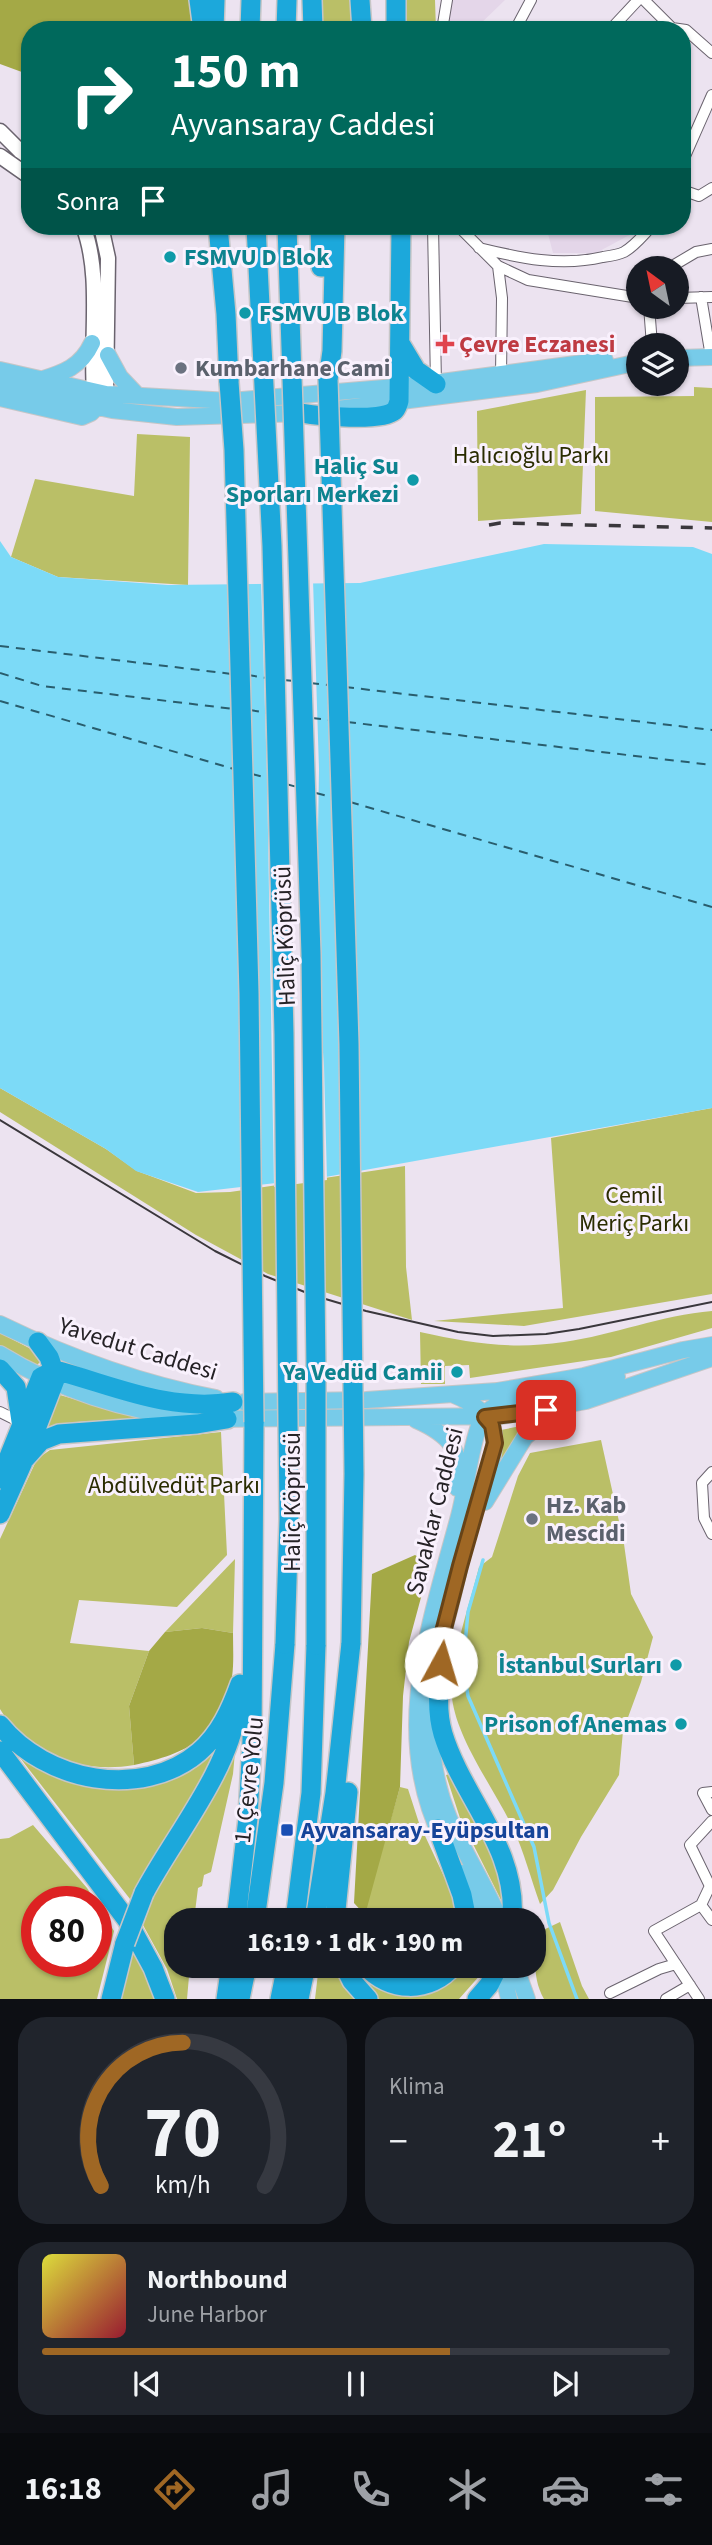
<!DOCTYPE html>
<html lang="tr">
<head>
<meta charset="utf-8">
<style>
	:root { --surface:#171b24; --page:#20242c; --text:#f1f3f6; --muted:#9ea1a6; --line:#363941; --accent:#9f6724 }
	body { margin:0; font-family:"Source Sans 3",sans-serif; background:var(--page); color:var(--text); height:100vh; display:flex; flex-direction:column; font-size:26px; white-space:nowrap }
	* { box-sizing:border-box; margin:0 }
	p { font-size:23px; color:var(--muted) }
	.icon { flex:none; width:38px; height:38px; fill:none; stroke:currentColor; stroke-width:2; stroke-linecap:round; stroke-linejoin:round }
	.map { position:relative; height:1999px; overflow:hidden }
	.details { display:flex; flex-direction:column; gap:18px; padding:18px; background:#0d0f14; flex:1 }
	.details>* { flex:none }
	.guide { position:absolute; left:21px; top:21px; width:670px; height:214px; border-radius:28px; box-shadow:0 2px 5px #0004; background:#00695c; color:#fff; overflow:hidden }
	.needle { width:46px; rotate:327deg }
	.tools { position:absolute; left:626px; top:256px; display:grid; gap:14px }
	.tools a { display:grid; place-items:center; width:63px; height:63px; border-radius:50%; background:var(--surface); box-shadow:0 2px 5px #0004; font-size:35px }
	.speed { position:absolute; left:21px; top:1886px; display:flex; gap:14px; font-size:35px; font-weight:700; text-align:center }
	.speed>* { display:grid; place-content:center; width:91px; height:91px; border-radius:50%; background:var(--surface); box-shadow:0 2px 5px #0004; line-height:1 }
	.speed .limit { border:10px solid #d22; background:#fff; color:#111 }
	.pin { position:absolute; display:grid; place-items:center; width:60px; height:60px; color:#fff; margin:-30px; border-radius:14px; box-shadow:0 4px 10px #0006 }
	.me { position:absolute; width:77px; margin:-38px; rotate:6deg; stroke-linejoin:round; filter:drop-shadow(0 0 5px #0008) }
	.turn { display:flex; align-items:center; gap:24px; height:147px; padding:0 35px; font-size:32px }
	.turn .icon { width:91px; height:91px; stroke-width:2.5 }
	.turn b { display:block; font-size:49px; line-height:60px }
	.then { display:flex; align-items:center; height:66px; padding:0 35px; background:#0003; gap:14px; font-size:26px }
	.big { font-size:52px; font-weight:700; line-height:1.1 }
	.details .widget { flex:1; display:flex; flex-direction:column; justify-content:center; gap:10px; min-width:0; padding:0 24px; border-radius:28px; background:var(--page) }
	.details .dial { align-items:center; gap:0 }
	.dial svg { height:182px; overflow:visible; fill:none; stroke:var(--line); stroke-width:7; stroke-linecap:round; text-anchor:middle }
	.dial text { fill:var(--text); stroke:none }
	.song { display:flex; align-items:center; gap:21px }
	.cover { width:84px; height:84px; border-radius:10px; background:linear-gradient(135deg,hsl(60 70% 55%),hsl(350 70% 35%)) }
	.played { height:7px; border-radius:4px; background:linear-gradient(90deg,var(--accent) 65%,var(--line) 65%) }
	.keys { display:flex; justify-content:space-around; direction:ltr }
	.heat { display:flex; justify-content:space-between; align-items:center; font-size:38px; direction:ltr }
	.details .tiles { flex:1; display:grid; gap:18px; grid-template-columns:1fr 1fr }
	.widget:last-child { grid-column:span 2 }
	.trip { position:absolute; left:164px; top:1908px; width:382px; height:70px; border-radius:28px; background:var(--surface); box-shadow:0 2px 5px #0004; font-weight:700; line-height:70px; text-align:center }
	.dock { display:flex; height:112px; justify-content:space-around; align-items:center; background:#090b0e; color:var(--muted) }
	.dock .icon { width:49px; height:49px }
	.dock .active { color:var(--accent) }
	.dock b { font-size:32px; color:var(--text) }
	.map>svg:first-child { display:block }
	.built { fill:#e4d6e9 }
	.green { fill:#babf67; fill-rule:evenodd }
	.forest { fill:#a4a946 }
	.water { fill:#7cdaf7 }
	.pier { fill:#ece3f0 }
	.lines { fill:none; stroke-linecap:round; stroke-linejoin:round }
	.stream { stroke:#7cdaf7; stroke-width:3.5 }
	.ferry { stroke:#295d6d; stroke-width:2; stroke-dasharray:9 7; stroke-linecap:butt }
	.street-casing { stroke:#6a636e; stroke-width:12 }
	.secondary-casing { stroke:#6a636e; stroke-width:17 }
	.primary-casing { stroke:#c6c6c7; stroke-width:18 }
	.highway-casing { stroke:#c6c6c7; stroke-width:22 }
	.street { stroke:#fff; stroke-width:10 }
	.secondary { stroke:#fff; stroke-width:14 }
	.primary { stroke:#77cbe9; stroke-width:16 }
	.highway { stroke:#1ca8db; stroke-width:19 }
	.tram { stroke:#3a373c; stroke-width:2 }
	.rail { stroke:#3a373c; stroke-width:3.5; stroke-dasharray:12 12; stroke-linecap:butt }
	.highway-bridge-casing { stroke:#c6c6c7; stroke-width:22; stroke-linecap:butt }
	.highway-bridge { stroke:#1ca8db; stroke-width:19 }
	.route-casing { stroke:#674317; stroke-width:18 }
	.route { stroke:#9f6724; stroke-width:12 }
	.culture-dot { fill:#0f9aa8; stroke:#f9f1fd; stroke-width:2.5 }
	.health-dot { fill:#e0444e; stroke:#f9f1fd; stroke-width:2.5 }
	.worship-dot { fill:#6b7280; stroke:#f9f1fd; stroke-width:2.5 }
	.transit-dot { fill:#1a4fb4; stroke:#f9f1fd; stroke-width:2.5 }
	.labels { text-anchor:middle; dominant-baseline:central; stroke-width:6; stroke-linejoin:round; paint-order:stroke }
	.culture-label { font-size:24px; font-weight:bold; fill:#0d838f; stroke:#f9f1fd; text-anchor:end }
	.health-label { font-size:24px; font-weight:bold; fill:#be3a42; stroke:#f9f1fd; text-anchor:start }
	.worship-label { font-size:24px; font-weight:bold; fill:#5b616d; stroke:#f9f1fd; text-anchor:start }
	.park-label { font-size:24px; fill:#2a2c01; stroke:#f9f1fd }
	.street-label { font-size:24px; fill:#252226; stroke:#f9f1fd }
	.transit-label { font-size:24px; font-weight:bold; fill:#164399; stroke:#f9f1fd; text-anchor:start }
</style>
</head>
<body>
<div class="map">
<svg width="712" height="1999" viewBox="0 0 712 1999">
	<rect width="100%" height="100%" fill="#ece3f0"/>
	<path class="built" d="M447,0H505L474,30H448L441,24Z
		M546,226H631L635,232L596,253H553Z"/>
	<path class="green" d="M323,0H353L355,30H323Z
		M404,0H435L436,30H405Z
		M694,387L712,388V522L595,511V397L694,396Z
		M586,390L581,514L478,521L477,411Z
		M137,434L190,437L188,585L58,577L11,557L35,479L134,496Z
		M0,1088L106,1149L137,1171L196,1193L230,1192L405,1166L406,1267L412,1320L268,1274L196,1235L0,1112Z
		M712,1108V1294L524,1326L434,1321L563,1308L551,1138Z
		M712,1311V1328L611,1357L470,1378L469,1365L445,1366V1384H421L420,1332C471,1343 511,1350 564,1342C613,1335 662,1315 712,1311Z
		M0,1333L33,1350L39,1359L40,1362L35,1367L0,1347Z
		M60,1395L142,1419L76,1422L46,1427Z
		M526,1425L527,1426L497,1470L501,1455V1430Z
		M221,1432L227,1555L177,1607L79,1600L70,1643L149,1651L129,1706L134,1765C83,1774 27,1756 0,1709V1539L37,1459L50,1450Z
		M601,1440L624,1544L631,1594L653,1637L641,1682L623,1731L619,1775L581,1837L553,1890L540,1904C531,1879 524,1852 513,1828C495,1790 457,1740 452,1698C448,1666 471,1600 479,1567L492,1557L518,1476L530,1453Z
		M235,1559L233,1633L202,1628L165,1632Z
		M236,1741L233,1774L211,1872L204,1875L202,1886L198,1888L194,1920H177V1965H190L187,1999H177L167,1969L143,1925L158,1885Z
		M217,1746L198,1785L130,1899L17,1754L32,1765L50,1773L93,1786Z
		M450,1774C473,1814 501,1853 502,1902L460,1818L446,1775Z
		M400,1787L408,1789L419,1823L455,1900L458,1920H362Z
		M33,1825L87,1888L114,1931L97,1999H0V1839L9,1838ZM37,1902H96V1962H37Z
		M560,1922L582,1986L589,1999H544C532,1978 535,1956 537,1933Z
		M133,1946L156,1999H121Z
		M319,1965H336L343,1978L340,1980L355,1999H315Z
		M373,1965H441C417,1984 398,1979 373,1965Z
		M467,1965H489L459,1999H378L369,1991L355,1967C365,1975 375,1985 387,1991C413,1999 450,1988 467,1965Z"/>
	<path class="forest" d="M0,0H190L193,30L129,27L115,30H30V75L0,64Z
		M415,1555L430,1564L409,1642L403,1696L400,1787L365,1915L354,1903L372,1574Z
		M202,1628L233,1633C233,1648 234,1663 232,1677C224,1736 187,1754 134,1765L129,1706L149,1651L165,1632Z"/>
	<path class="water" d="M0,541L11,557L58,577L168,585L360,583L544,544L693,547L712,554V1108L320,1178L198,1192L136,1171L106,1149L0,1088Z"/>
	<path class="pier" d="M313,580L319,769L316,954L324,1066L327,1180L274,1187L267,775L261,581Z"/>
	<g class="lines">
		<path class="stream" d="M483,1560L468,1612L463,1665L468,1696L534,1847L549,1923L577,1999"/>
		<path class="ferry" d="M0,646L232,674
			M0,673L42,686L234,709
			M248,675L267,678
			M283,680L294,681
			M310,683L329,685
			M345,687L712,730
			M0,701L234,769
			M250,710L268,713
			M312,718L331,720
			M347,722L712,765
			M252,774L267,778
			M286,784L297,787
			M316,793L331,797
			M350,802L712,907"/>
		<g class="street-casing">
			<path id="street" d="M644,0L672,28L686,30L712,53
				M442,30L447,0
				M515,30L531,0
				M610,30L638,0
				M682,163L712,95
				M682,190L699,196L712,188
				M433,226L436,383
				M458,226L498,266L528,280L639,298
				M479,248C520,258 561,267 603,257C610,256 618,255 624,252C635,246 643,235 652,226
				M498,266L502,298L501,375
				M669,268L696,252L712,249
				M701,297L711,357
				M677,298L712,297
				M649,306L652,345
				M0,1412L22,1423
				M712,1472L702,1483L704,1518L712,1534
				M712,1792L703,1793L712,1810
				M701,1905L712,1920
				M610,1993L659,1969L676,1964
				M666,1999L690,1985
				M699,1999L654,1931L701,1905L710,1886L690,1845L712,1821"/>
		</g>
		<g class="secondary-casing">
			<path id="secondary" d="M0,131L20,151L30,158
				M0,156L30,177
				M83,226C102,274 90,339 94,391
				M101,226L108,258L106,394"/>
		</g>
		<g class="primary-casing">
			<path id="primary" d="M108,355L120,377L138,396
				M677,358L712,357
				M0,370L106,394L230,401L419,385L605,360
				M40,380C63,373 81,367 92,343
				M0,386L112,410L177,417L305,413
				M0,398L82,417L91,413L102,402
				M330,410L537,384L639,362
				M0,1324C68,1357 142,1384 216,1398
				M0,1354C57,1389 127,1412 193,1418
				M244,1402L366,1400L497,1391L584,1376L683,1350L712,1345
				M216,1419L502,1416L586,1401L712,1358
				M416,1420C450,1435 463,1450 457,1488
				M485,1502L525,1437L541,1424L566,1412
				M440,1642C452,1605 459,1566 469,1528C477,1499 500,1458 493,1429C489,1413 469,1401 454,1395
				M431,1692C428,1736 432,1777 449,1818C464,1853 485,1885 500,1920
				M442,1838C390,1733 431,1621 459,1516C467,1486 469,1452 480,1423L489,1410L499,1403L588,1388L617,1377
				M461,1873L486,1920
				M501,1965L509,1999
				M515,1965L527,1999"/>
		</g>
		<g class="highway-casing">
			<path id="highway" d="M199,0L203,30
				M312,0L313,30
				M360,0L362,30
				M396,0V30
				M214,30L215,0
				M250,30L251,0
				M286,30L287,0
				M218,226L226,314L229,382
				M320,226L321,267
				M401,345L416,370L436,384
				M328,380L332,351L335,226
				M301,413C318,416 382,422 394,411C397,409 398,404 399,401L401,226
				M0,1369L16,1387L21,1421
				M24,1460L41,1441L59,1434L197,1424L227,1419
				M0,1479L41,1377L55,1370C115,1386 169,1412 233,1402
				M0,1514L24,1460L56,1377L49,1357L38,1342
				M444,1632C443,1666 433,1700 443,1734C463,1799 518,1848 512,1920
				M0,1725C45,1781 141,1801 199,1752C220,1734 231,1709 240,1684
				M0,1751L127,1920L153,1968L165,1999
				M438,1829L462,1895L467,1920
				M144,1893C173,1838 229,1771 237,1709
				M236,1920L248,1818L252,1740L254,1422
				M255,1920L274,1783L285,1644
				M295,1920L311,1793L316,1645
				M315,1920L335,1793L351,1643
				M335,1920L348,1792
				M344,1965L352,1981L368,1999
				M365,1965C388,1993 431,1994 454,1965
				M111,1999L125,1943
				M226,1999L231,1965
				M240,1999L247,1965
				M280,1999L287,1965
				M299,1999L306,1965
				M477,1999L489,1985L499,1965"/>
		</g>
		<use href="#street" class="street"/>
		<use href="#secondary" class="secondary"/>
		<use href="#primary" class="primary"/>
		<use href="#highway" class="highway"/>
		<path class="tram" d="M0,1120L215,1251L265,1276L312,1295L366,1311L458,1332L493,1336L546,1334L579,1329L712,1302"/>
		<path class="rail" d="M489,525L500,523L712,528"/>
		<g class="highway-bridge-casing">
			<path id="highway-bridge" d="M256,226L272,546L284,1034L289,1519L285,1644
				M287,226L311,954L316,1369V1645
				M328,380L349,1044L354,1474L351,1643
				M229,382L234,450L249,993L254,1422
				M125,1943L144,1893"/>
		</g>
		<use href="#highway-bridge" class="highway-bridge"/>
	</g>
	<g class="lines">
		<g class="route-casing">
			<path id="route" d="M441,1663L443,1632L460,1566L495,1443L492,1425L485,1417L546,1410"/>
		</g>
		<use href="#route" class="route"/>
	</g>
	<g class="culture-dot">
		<circle cx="170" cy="257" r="7"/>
		<circle cx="245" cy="313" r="7"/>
		<circle cx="413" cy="480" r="7"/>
		<circle cx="457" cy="1372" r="7"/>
		<circle cx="676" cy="1665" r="7"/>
		<circle cx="681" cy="1724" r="7"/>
	</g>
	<path class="health-dot" d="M441.5 333.5h7v7h7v7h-7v7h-7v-7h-7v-7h7z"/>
	<g class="worship-dot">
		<circle cx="181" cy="368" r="7"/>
		<circle cx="532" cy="1519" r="7"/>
	</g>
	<rect class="transit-dot" x="280" y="1823" width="14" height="14" rx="3.5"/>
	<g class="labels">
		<g class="culture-label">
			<text x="184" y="257" text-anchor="start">FSMVU D Blok</text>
			<text x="259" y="313" text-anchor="start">FSMVU B Blok</text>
			<text x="399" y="466">Haliç Su<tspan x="399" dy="28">Sporları Merkezi</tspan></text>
			<text x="443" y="1372">Ya Vedüd Camii</text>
			<text x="662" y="1665">İstanbul Surları</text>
			<text x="667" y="1724">Prison of Anemas</text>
		</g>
		<g class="health-label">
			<text x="459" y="344">Çevre Eczanesi</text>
		</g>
		<g class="worship-label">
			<text x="195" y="368">Kumbarhane Cami</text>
			<text x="546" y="1505">Hz. Kab<tspan x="546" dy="28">Mescidi</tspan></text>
		</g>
		<g class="park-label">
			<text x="531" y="455">Halıcıoğlu Parkı</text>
			<text x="634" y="1195">Cemil<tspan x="634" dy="28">Meriç Parkı</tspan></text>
			<text x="174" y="1485">Abdülvedüt Parkı</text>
		</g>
		<g class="street-label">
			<text transform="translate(285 936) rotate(-92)">Haliç Köprüsü</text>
			<text transform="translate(138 1349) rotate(17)">Yavedut Caddesi</text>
			<text transform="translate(292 1502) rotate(-90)">Haliç Köprüsü</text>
			<text transform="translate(435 1511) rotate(-76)">Savaklar Caddesi</text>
			<text transform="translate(249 1780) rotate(-84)">1. Çevre Yolu</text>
		</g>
		<g class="transit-label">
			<text x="301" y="1830">Ayvansaray-Eyüpsultan</text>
		</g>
	</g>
</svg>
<div class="tools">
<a><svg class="needle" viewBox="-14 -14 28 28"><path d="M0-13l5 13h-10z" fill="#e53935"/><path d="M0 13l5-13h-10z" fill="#9ea1a6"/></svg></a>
<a><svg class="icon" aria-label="layers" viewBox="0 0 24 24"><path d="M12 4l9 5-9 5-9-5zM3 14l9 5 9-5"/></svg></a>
</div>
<div class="speed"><div class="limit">80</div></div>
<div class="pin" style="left:546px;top:1410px;background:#d93025"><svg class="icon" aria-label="arrive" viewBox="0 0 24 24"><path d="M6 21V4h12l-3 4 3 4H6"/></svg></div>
<svg class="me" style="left:441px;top:1663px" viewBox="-20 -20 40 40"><circle r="19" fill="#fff"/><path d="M0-13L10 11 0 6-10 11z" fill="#9f6724"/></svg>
<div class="trip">16:19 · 1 dk · 190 m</div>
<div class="guide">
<div class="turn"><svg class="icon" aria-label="right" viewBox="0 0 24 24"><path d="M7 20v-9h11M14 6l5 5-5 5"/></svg><div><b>150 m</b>Ayvansaray Caddesi</div></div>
<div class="then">Sonra<svg class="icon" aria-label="arrive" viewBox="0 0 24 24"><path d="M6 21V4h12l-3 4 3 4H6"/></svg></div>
</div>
</div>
<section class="details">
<div class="tiles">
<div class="widget dial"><svg viewBox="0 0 100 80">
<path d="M14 69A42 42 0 1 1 86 69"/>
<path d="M14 69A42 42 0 0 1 50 6" stroke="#9f6724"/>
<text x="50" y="56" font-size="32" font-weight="700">70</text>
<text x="50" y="72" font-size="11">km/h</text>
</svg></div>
<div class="widget"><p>Klima</p>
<div class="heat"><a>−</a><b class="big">21°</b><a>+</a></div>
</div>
<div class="widget">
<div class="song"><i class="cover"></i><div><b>Northbound</b><p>June Harbor</p></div></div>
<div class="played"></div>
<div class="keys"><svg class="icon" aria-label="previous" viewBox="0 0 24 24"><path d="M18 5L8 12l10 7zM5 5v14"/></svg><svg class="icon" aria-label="pause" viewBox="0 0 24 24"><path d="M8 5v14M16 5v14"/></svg><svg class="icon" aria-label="next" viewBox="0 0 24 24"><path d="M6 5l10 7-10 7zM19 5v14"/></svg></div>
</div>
</div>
</section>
<nav class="dock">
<b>16:18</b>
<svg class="icon active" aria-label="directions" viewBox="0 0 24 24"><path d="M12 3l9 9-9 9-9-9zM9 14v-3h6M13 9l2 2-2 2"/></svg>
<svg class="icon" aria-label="music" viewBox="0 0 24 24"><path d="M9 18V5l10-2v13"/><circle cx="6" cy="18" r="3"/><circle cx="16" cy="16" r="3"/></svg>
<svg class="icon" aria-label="phone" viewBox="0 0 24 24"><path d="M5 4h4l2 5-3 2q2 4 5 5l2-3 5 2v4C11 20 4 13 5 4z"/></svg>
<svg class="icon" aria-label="climate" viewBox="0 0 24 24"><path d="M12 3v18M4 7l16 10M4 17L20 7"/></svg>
<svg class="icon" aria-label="car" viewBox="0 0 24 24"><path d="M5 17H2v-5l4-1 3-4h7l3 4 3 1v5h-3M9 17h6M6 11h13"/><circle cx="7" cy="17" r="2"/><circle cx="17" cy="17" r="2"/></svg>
<svg class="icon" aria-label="filters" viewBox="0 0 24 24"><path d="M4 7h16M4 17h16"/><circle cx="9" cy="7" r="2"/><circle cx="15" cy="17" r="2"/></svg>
</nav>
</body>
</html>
